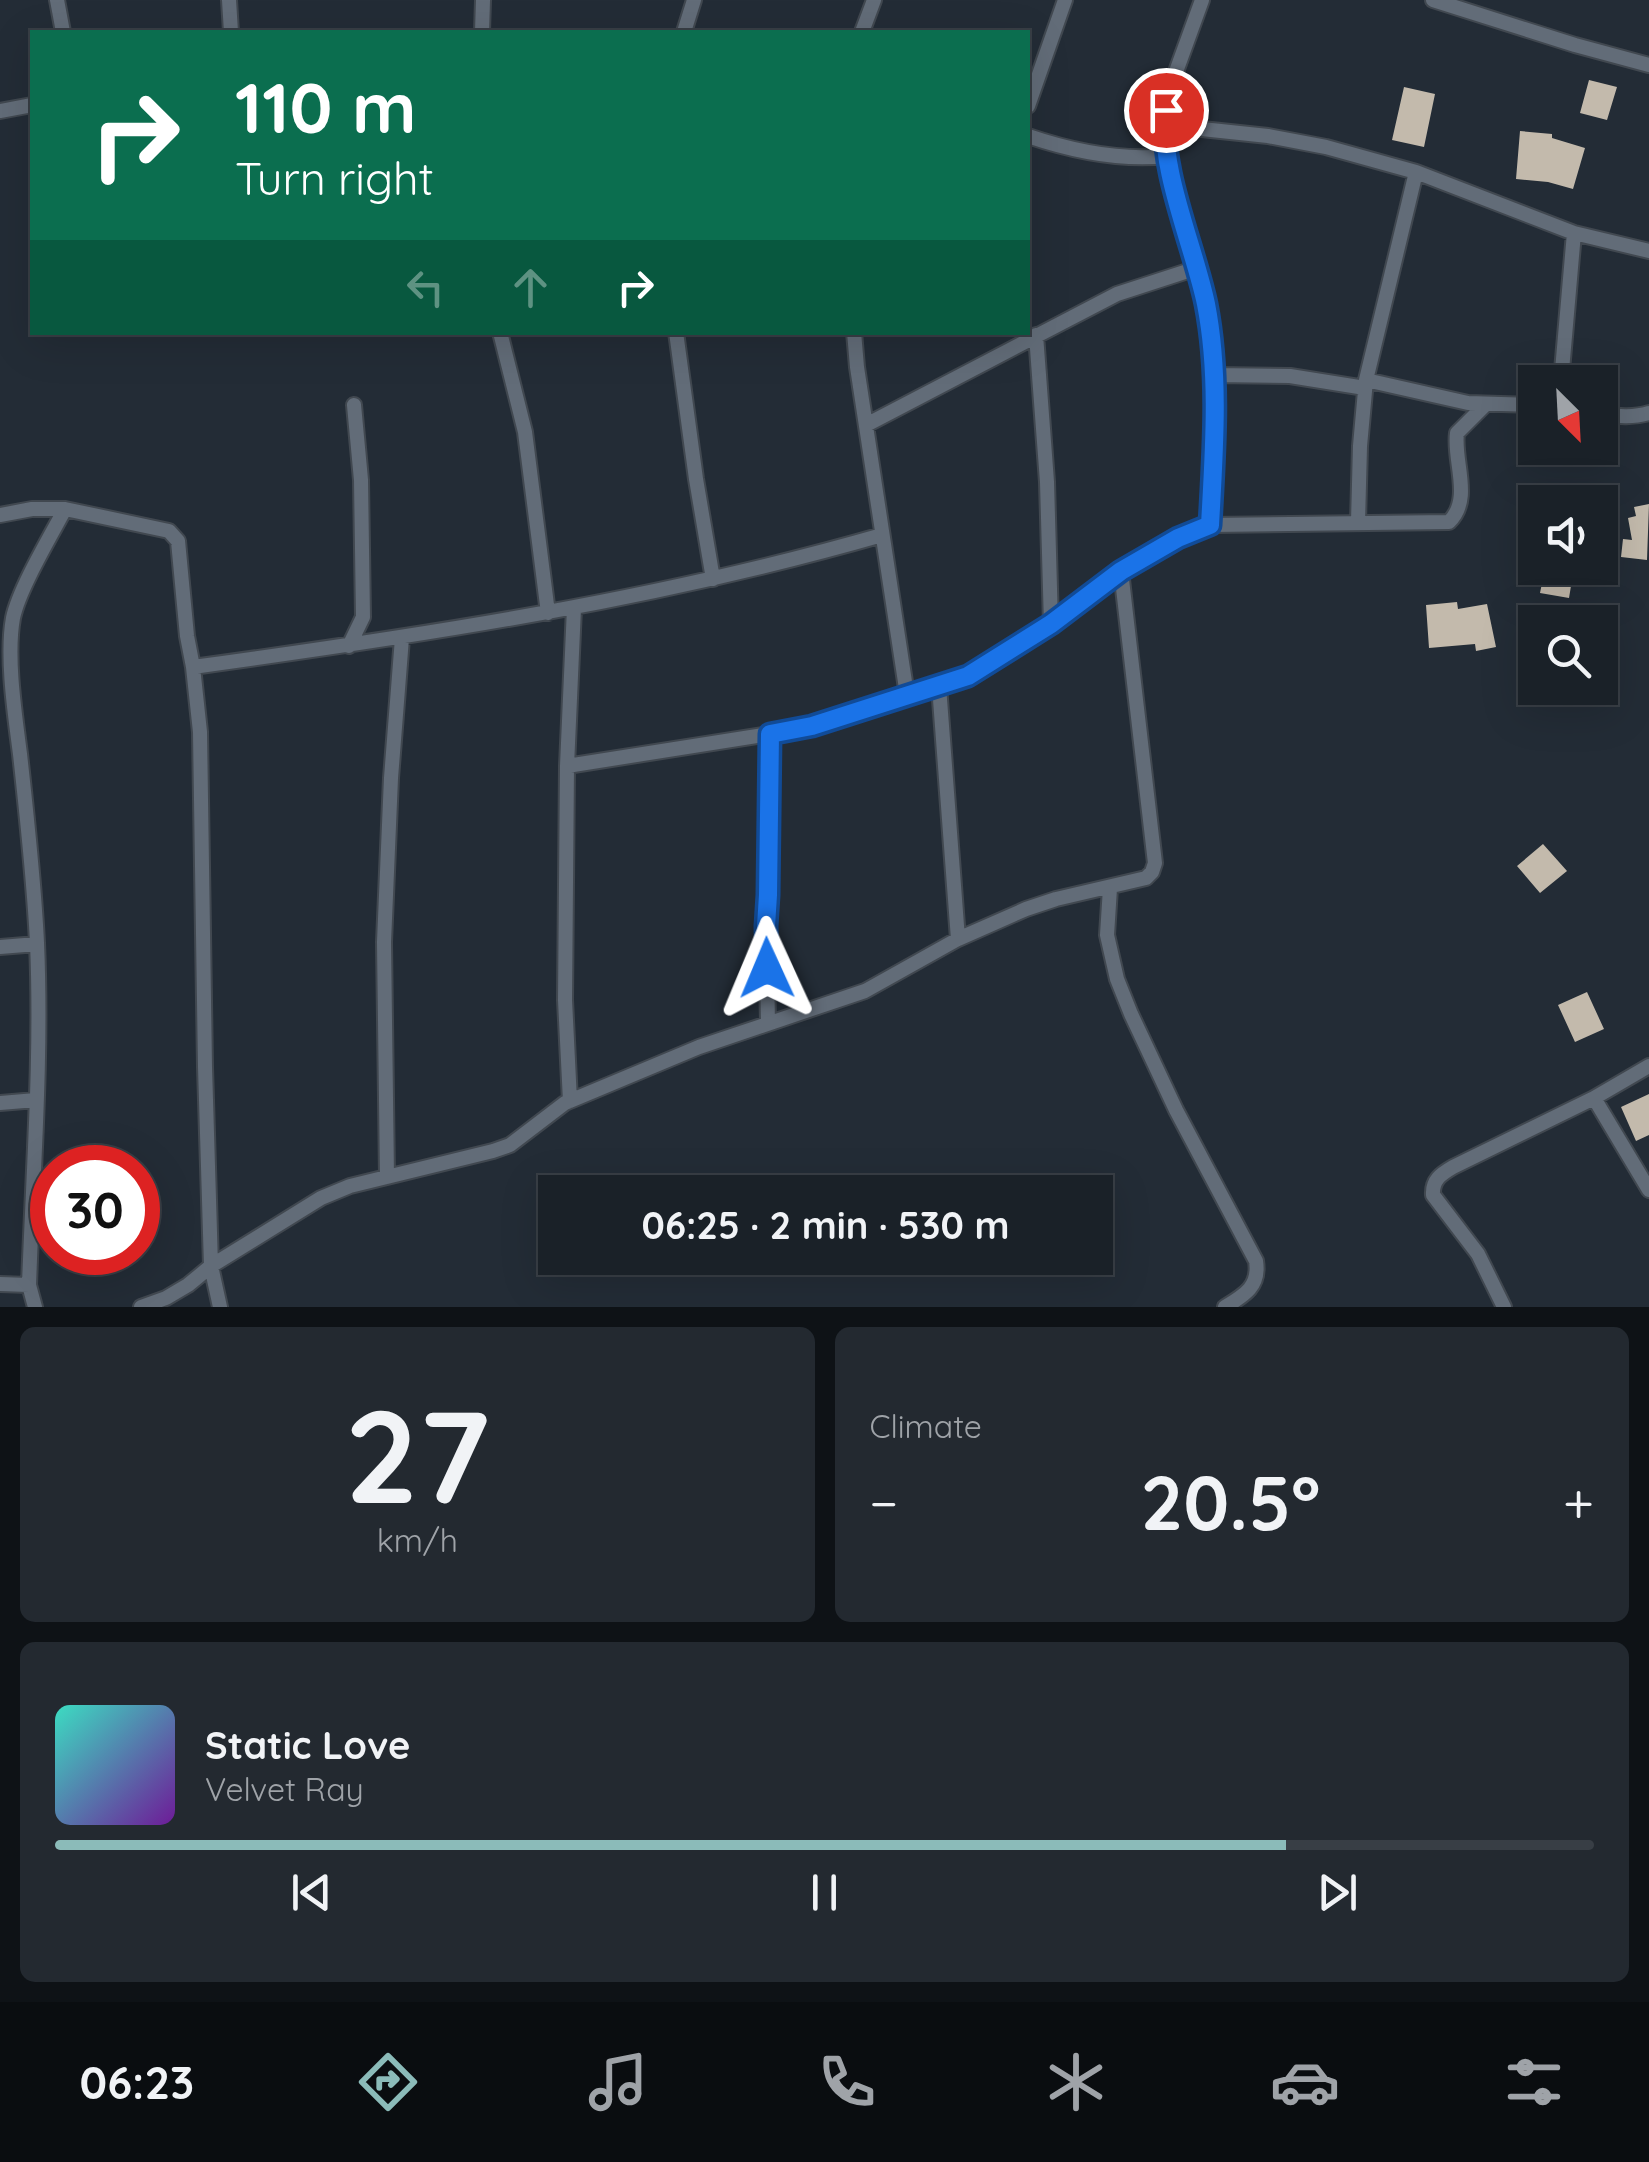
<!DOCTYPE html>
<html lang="en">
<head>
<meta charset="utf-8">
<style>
	:root { --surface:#1a2128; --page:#232930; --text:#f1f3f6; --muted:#9fa3a8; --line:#383e45; --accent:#8bbbb9 }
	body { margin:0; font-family:Quicksand,sans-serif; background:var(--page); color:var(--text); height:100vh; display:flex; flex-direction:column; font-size:38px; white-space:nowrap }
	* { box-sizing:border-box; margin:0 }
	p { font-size:32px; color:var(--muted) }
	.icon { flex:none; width:55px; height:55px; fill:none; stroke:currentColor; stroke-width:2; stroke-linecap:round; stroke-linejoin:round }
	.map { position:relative; height:1307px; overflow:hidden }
	.side { display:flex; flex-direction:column; gap:20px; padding:20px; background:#0e1216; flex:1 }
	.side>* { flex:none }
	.hud { position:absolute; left:30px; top:30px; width:1000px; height:305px; border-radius:0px; box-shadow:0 10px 40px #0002,0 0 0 2px var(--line); background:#0b6e4f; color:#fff; overflow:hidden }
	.needle { width:65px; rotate:156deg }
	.buttons { position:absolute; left:1518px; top:365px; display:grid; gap:20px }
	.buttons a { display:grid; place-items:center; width:100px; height:100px; border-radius:0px; background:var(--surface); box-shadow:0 10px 40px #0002,0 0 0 2px var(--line); font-size:50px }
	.speed { position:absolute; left:30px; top:1145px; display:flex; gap:20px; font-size:50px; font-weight:700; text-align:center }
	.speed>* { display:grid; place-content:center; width:130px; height:130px; border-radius:50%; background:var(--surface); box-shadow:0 10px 40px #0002,0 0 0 2px var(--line); line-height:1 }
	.speed .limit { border:15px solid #d22; background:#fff; color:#111 }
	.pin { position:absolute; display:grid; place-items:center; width:85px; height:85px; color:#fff; margin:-42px; border:5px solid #fff; border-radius:50%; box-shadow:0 2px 10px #0007 }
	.me { position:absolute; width:110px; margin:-55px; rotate:359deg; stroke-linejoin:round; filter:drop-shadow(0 0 8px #0008) }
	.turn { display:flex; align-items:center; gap:35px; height:210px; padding:0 40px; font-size:45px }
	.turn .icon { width:130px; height:130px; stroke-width:2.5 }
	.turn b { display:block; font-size:70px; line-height:85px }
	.lanes { display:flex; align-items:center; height:95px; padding:0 40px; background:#0003; justify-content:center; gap:50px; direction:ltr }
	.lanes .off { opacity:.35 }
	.big { font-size:75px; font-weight:800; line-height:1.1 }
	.side .tile { flex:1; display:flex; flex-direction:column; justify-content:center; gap:15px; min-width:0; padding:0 35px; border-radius:15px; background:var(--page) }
	.side .dial { align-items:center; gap:0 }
	.dial b { font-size:130px; line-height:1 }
	.song { display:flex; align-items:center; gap:30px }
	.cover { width:120px; height:120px; border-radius:15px; background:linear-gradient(135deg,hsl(170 70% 55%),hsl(280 70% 35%)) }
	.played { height:10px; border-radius:5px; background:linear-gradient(90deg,var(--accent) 80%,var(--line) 80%) }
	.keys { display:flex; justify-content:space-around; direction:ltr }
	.heat { display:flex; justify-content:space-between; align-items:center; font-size:55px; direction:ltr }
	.side .tiles { flex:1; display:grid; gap:20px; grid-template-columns:1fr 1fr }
	.tile:last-child { grid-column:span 2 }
	.trip { position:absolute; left:538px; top:1175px; width:575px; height:100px; border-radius:0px; background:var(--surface); box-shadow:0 10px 40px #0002,0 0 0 2px var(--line); font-weight:800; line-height:100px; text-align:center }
	.menu { display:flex; height:160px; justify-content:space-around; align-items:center; background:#0a0d10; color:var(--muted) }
	.menu .icon { width:70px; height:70px }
	.menu .active { color:var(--accent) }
	.menu b { font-size:45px; color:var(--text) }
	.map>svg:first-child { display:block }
	.building { fill:#c3baac }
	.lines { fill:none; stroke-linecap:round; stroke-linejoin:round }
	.minor-casing { stroke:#414850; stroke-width:18 }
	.minor { stroke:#626c78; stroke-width:14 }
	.route-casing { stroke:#114b97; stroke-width:25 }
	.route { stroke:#1a73e8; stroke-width:18 }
</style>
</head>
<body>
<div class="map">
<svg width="1649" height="1307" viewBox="0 0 1649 1307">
	<rect width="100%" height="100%" fill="#232c36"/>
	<path class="building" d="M1589,80L1617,87L1607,120L1580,113Z
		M1404,87L1435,94L1424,147L1392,140Z
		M1520,131L1552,134V138L1585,148L1573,189L1548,182L1516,179Z
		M1649,504L1647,560L1621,557L1623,539L1632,540L1628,518L1636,516L1634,507Z
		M1545,568H1574L1569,598L1540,593Z
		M1457,602L1458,609L1487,604L1496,647L1476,651L1475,644L1429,648L1426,605Z
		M1543,844L1567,871L1540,893L1517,866Z
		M1587,992L1604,1029L1575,1042L1558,1005Z
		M1649,1094V1135L1636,1141L1621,1107Z"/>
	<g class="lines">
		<g class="minor-casing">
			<path id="minor" d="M57,0L63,32
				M229,0L231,32
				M1202,0L1169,91L1164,125L1167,156L1197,268L1210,327L1214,375L1210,525
				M1433,0L1575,45L1649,65
				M482,32L483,0
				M684,32L694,0
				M862,32L874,0
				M1028,106L1065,0
				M0,111L32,105
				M1164,125L1268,136L1326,147L1416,172L1574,233L1649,251
				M1028,136C1072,151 1120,161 1167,156
				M500,332L525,432L548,613
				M676,332L696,479L713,579
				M854,332L857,367L907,695
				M1036,335L1047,482L1051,624
				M1214,375L1290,376L1365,388
				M1366,380L1468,403L1535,405
				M1561,382L1574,233
				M1600,414C1617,416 1633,418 1649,413
				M866,425L1117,294L1197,268
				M0,515L32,509H65L169,531L178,541L187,636L193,667L200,732L205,1067L211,1266L220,1307
				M1358,522L1360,446L1366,380L1416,172
				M349,646L363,617L361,480L354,405
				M193,667C426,635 656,600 882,535
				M939,686L958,939
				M567,766L574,608
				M1110,888L1107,935L1117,979L1131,1014L1176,1110L1256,1261C1260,1286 1245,1295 1225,1307
				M0,947L37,944
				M768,1022L766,925L768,895L770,734L813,726L968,676L1051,624L1121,571L1178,538L1210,525L1449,522C1473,499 1453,461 1457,433L1485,405
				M1594,1098L1649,1190
				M570,1101L565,1000L567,766L770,734
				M0,1103L36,1100
				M387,1177L384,942L391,778L402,638
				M0,1284L29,1285
				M35,1307L29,1285C33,1172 42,1057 37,943C34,880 27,817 20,754C15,715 6,657 13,618C19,589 50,537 65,509
				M141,1307L166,1298L188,1285L211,1266L321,1198L350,1186L493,1151L510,1145L565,1103L699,1047L865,991L958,939L1026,909L1056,899L1146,878L1152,872L1155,863L1121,571
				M1504,1307L1478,1254L1433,1195C1432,1180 1441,1174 1453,1167L1594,1098L1649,1066"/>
		</g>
		<use href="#minor" class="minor"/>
	</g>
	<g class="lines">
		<g class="route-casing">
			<path id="route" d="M767,968L766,926L768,895L770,734L812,726L968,676L1051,624L1121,571L1178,538L1210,525C1214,452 1220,376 1206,304C1194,246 1158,167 1166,110"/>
		</g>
		<use href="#route" class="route"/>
	</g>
</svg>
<div class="buttons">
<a><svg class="needle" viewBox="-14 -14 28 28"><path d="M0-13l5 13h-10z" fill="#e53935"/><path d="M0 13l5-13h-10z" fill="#9fa3a8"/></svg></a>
<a><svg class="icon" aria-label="sound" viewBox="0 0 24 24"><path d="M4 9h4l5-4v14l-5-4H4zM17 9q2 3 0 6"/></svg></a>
<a><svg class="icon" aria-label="search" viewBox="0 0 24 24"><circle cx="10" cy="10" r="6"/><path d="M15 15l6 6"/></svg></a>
</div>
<div class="speed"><div class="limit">30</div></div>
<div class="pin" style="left:1166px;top:110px;background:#d93025"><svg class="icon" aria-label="arrive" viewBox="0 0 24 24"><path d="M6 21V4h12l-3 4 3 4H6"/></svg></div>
<svg class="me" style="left:767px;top:968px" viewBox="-20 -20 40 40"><path d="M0-17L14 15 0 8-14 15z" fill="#1a73e8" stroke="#fff" stroke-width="4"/></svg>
<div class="trip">06:25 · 2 min · 530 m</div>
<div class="hud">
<div class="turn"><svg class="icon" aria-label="right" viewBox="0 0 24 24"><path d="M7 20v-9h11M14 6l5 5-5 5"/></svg><div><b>110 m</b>Turn right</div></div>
<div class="lanes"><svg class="icon off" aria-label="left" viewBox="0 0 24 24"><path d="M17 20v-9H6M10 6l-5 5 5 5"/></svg><svg class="icon off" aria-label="ahead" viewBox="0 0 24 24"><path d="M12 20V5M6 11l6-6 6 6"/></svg><svg class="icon" aria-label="right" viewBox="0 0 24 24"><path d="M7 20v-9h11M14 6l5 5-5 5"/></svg></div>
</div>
</div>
<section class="side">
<div class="tiles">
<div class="tile dial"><b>27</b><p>km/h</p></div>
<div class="tile"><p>Climate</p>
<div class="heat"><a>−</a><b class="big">20.5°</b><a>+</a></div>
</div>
<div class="tile">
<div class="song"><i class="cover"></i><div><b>Static Love</b><p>Velvet Ray</p></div></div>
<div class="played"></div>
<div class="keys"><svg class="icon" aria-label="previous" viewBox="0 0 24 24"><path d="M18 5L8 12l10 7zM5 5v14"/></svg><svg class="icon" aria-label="pause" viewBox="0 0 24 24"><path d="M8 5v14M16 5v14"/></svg><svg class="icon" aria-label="next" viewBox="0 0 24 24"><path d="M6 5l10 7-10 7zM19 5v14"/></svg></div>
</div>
</div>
</section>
<nav class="menu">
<b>06:23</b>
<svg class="icon active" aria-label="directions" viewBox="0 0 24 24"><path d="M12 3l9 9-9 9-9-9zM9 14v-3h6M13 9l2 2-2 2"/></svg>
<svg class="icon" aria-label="music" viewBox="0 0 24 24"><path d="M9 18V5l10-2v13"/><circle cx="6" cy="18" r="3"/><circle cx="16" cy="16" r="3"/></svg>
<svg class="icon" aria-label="phone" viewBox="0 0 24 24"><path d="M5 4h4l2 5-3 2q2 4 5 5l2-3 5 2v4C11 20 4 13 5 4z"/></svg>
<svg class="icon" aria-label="climate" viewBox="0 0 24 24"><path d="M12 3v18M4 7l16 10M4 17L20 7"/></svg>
<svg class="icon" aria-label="car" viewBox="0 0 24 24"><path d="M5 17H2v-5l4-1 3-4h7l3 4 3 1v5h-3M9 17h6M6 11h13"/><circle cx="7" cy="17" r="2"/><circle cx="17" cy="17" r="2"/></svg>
<svg class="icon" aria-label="filters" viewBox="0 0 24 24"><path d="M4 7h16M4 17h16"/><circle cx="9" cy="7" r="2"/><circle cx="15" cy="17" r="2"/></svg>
</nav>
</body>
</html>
